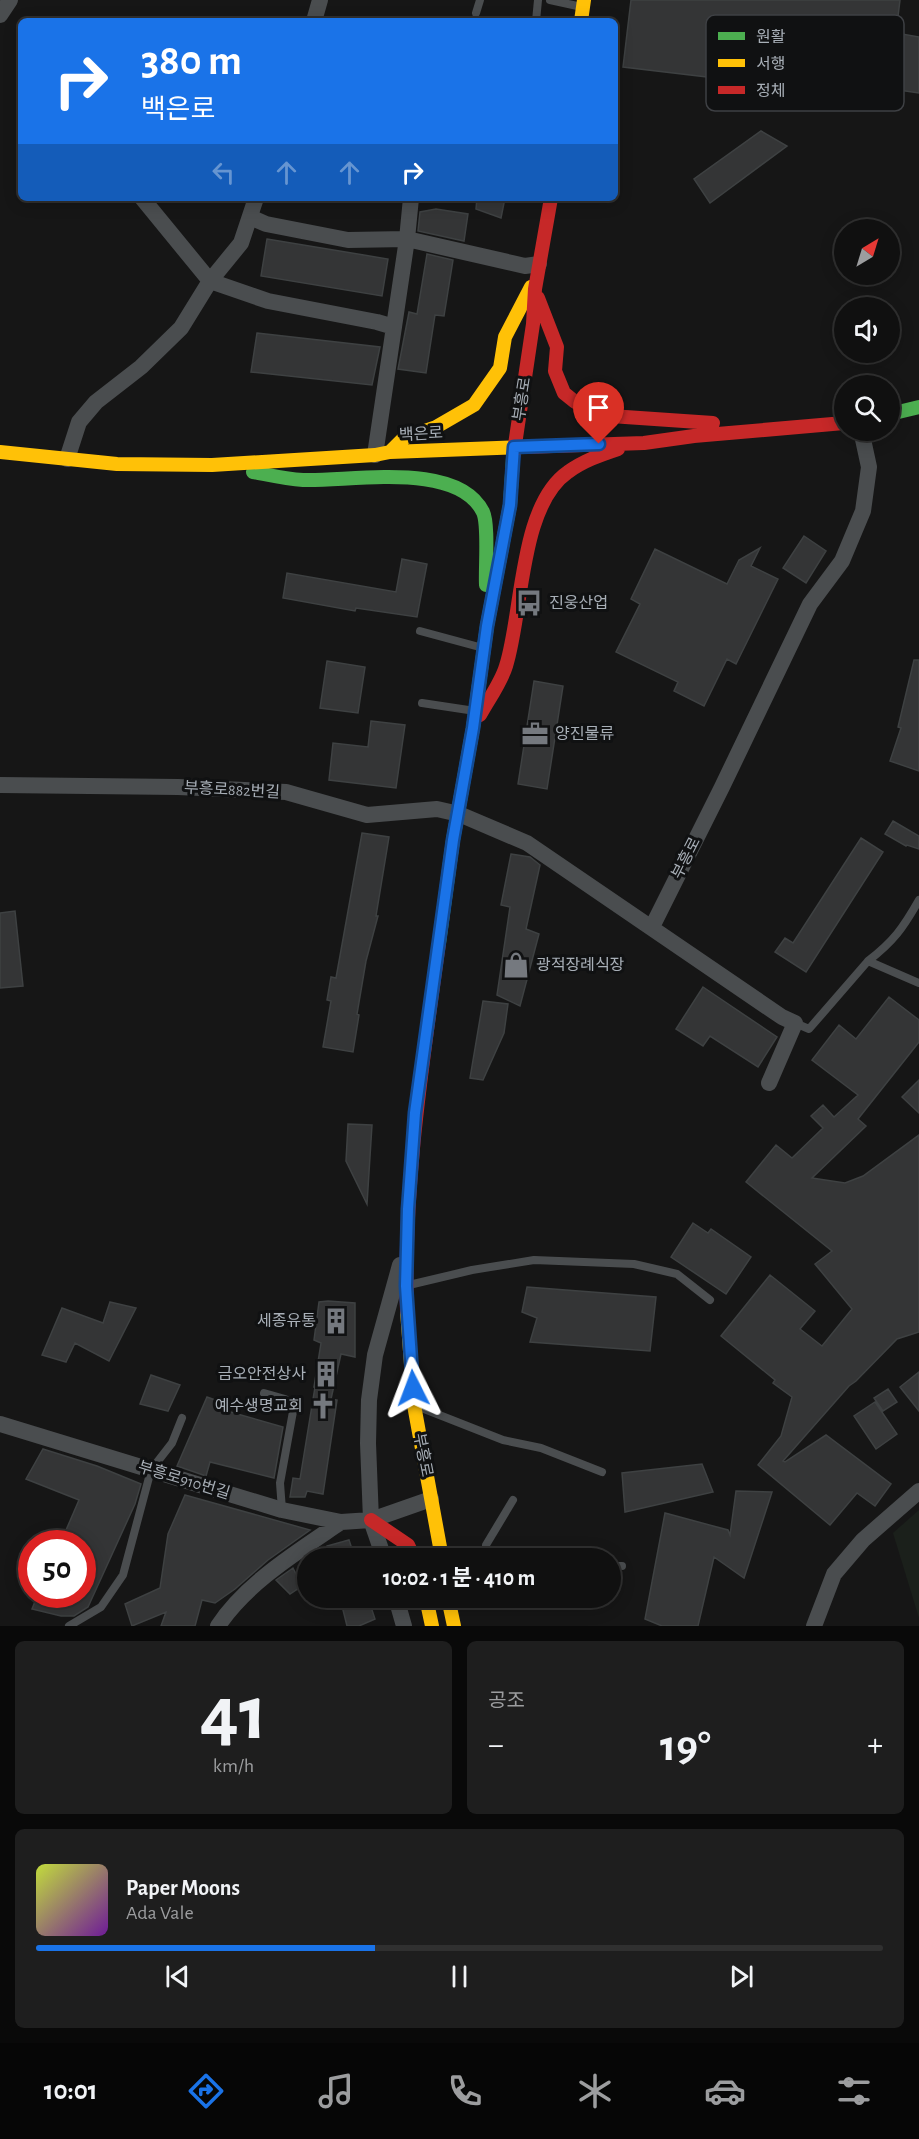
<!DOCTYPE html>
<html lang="ko">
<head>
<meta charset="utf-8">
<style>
	:root { --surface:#101010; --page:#1e1e1e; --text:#f1f3f6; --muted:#9c9d9f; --line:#303030; --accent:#1a73e8 }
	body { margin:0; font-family:"Alegreya Sans","Noto Sans KR",sans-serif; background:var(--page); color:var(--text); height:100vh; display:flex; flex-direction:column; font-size:22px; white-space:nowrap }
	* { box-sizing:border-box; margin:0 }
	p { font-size:20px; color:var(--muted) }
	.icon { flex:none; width:33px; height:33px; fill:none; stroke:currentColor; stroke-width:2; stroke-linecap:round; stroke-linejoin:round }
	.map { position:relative; height:1626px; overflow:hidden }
	.sheet { display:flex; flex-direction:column; gap:15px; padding:15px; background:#090909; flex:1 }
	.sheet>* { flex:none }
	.hud { position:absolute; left:18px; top:18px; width:600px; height:183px; border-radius:9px; box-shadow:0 3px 15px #0003,0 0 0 2px var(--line); background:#1a73e8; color:#fff; overflow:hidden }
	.needle { width:39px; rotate:38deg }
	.buttons { position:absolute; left:834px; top:219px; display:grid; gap:12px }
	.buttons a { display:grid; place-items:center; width:66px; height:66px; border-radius:50%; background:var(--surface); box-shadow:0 3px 15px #0003,0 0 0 2px var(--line); font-size:30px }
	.speed { position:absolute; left:18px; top:1530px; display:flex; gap:12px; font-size:30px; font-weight:700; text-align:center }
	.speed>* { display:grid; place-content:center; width:78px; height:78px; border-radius:50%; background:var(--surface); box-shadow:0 3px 15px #0003,0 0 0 2px var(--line); line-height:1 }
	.speed .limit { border:9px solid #d22; background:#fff; color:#111 }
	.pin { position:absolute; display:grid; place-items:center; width:51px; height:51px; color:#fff; margin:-62px -26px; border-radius:50% 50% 50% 0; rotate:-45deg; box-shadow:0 0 6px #0007 }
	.pin .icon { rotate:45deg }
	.me { position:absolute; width:66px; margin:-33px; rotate:357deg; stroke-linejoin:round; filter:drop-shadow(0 0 4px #0008) }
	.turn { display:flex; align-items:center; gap:21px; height:126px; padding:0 24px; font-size:27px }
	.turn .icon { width:78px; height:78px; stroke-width:2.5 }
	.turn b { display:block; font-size:42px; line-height:51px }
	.lanes { display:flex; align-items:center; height:57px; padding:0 24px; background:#0003; justify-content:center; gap:30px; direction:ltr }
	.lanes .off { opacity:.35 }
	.big { font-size:45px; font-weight:700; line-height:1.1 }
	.sheet .card { flex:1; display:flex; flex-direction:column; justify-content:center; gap:9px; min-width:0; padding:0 21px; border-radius:9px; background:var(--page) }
	.sheet .dial { align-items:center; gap:0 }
	.dial b { font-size:78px; line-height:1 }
	.song { display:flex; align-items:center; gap:18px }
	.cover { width:72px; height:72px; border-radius:9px; background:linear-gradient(135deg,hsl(70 70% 55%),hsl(280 70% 35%)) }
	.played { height:6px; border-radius:3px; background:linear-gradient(90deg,var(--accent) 40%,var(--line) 40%) }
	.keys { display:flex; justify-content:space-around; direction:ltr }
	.heat { display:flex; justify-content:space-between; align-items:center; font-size:33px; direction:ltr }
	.sheet .tiles { flex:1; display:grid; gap:15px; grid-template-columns:1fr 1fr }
	.card:last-child { grid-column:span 2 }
	.trip { position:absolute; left:297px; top:1548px; width:324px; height:60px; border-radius:30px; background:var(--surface); box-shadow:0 3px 15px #0003,0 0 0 2px var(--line); font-weight:700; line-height:60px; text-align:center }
	.dock { display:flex; height:96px; justify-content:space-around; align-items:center; background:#060606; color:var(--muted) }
	.dock .icon { width:42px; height:42px }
	.dock .selected { color:var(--accent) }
	.dock b { font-size:27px; color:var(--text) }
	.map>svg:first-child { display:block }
	.green { fill:#1b201b }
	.building { fill:#343536; stroke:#3e4142; stroke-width:1.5 }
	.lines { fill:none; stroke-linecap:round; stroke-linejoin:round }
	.lane { stroke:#4a4d4f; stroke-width:8 }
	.street { stroke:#4a4d4f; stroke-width:16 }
	.fast { stroke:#4caf50; stroke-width:14 }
	.slow { stroke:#ffc107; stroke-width:14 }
	.jam { stroke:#c62828; stroke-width:14 }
	.route-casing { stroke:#114b97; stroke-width:15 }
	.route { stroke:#1a73e8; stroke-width:10 }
	.labels { text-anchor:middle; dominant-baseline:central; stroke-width:6; stroke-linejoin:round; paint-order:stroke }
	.street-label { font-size:16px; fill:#a8afb7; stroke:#101112 }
	.poi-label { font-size:16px; fill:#a8afb7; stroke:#101112; text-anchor:start }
	.key { fill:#101112; stroke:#3e4044; stroke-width:1.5 }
	.key-label { font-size:16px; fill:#a8afb7 }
</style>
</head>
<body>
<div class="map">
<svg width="919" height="1626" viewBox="0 0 919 1626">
	<rect width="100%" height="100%" fill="#161616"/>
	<path class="green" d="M919,1510V1618L893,1533Z"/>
	<path class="building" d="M631,0H900L896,33L919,37V93L851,83V94L623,67Z
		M761,131L787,146L710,203L694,179Z
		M477,198H505L501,218L476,209Z
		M436,209L468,214L464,241L418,231L420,212Z
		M267,239L388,259L382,296L261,276Z
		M427,254L453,260L444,316L435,315L426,373L398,369L409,312L417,314Z
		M257,333L380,347L372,385L251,372Z
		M804,536L826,551L806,583L783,568Z
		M760,548L751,566L778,579L736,664L727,659L704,706L674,691L678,682L616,652L640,604L631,599L655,549L727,584L739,560Z
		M402,559L427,564L417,617L356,608L355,611L283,598L287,573L396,592Z
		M914,660H919V771L890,761L901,728L898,727Z
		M327,661L365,667L358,713L320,708Z
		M534,681L563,686L547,789L518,784Z
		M371,721L405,725L396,788L329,780L333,743L368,747Z
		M893,821L919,836V849L907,845L906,846L885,834Z
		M362,833L389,837L376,916H378L366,961L357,1014L359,1015L353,1052L323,1047L331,1001L327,1000L331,977L336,978Z
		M861,838L883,852L806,972L775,952L785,938L793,943Z
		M511,854L530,857L540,865L526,929L539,934L520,1006L497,995L510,907L501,905Z
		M15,911L23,986L0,988V913Z
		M703,987L777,1037L758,1067L710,1036L703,1046L676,1029Z
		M889,997L919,1020V1042L858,1119L866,1126L812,1178L845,1183L863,1176L919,1135V1332L897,1339L856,1381L849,1386L783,1461L785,1462L826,1435L891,1484L875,1506L857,1493L830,1525L758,1465L781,1436L792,1397L773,1383L775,1380L721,1336L770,1275L815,1311L800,1329L822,1346L852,1309L815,1264L832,1251L746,1182L776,1145L792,1158L823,1128L811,1116L823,1105L834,1117L858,1095L812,1060L839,1025L856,1039Z
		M483,1001L508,1004L504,1033L483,1080L470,1078Z
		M919,1080V1113L902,1097Z
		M348,1124L372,1125L367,1204L346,1161Z
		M693,1223L708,1233L711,1229L751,1257L726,1294L671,1257Z
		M527,1287L656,1297L650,1351L530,1342L537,1318L522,1312Z
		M328,1301L355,1303V1357L341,1354L331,1399L337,1400L323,1494L307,1491L305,1497H290L293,1478L300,1479L315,1387H314L321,1343L314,1340L319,1302Z
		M110,1302L136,1308L109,1361L75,1343L66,1362L42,1355L62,1308L103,1323Z
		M919,1372V1411L900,1387Z
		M151,1375L180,1385L168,1411L140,1404Z
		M888,1389L897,1402L883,1411L874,1398Z
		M207,1397L229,1405L227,1411L283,1427L274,1478L210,1462L206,1476L177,1466Z
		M875,1402L897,1434L876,1449L854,1416Z
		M43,1449L97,1466L141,1484L135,1504L88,1607L74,1616H61L32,1609L38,1594H82V1544H60L79,1500L26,1479Z
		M702,1464L713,1492L625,1512L622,1473Z
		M736,1491L772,1492L744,1578L714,1557L698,1626H662L645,1619L665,1513L728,1530L730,1535Z
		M185,1495L310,1530L268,1560L235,1589L215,1603L202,1600L195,1626H161L166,1612L132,1626L125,1604L160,1588L168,1534Z
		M349,1540L355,1558H330L327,1546Z
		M293,1568L302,1586L290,1594L276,1580Z
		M340,1598H368L375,1619L359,1626H347Z"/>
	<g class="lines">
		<path class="lane" d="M550,0L582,7
			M476,13L480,0
			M536,21L538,0
			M420,631L483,648
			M422,703L475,711
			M868,961C894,941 903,928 919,900
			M795,1023L809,1029L868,961L919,983
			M409,1285L472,1270L534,1260L634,1264L677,1274L710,1300
			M264,1393L285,1399L294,1406L280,1483L282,1510
			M419,1407L503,1440L541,1448L602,1472
			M485,1558L486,1545L513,1500
			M610,1566H622
			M69,1626L101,1607L123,1575L151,1470L172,1443L182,1418"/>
		<path class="street" d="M0,15L10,0
			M314,21L320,0
			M142,198L210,281L241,243L256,198
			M250,217L266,224L348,240L407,239L525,266L539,264
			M375,455L407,239L411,198
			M67,459L79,422L96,402L141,367L181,328L210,281L268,301L377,322L394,327
			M0,785L178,787L286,792L367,815L437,809L459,814L527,843L782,1017L795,1023L769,1083
			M652,927L722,787L810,604L842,561L863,511L869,467L861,430
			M0,1424L282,1510L341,1522L371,1520L431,1499
			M384,1558L371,1520L368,1443L369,1400L375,1355L400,1265
			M396,1598L404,1626
			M218,1626C246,1583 300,1550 341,1522
			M814,1626L834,1574L863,1540L919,1491"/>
		<path class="fast" d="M890,414L919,407
			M253,472C269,475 286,479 303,480C350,482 457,460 483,512C489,525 485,569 486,585
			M439,943L453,840L473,728L487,626L510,505L513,458"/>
		<path class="slow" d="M581,21L584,0
			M391,451L404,438L436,427L474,405L500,368L505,337L531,287
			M0,452L117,464L212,465L375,455L390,452L523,447
			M407,1311L414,1405L442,1558
			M426,1598L432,1626
			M448,1598L454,1626"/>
		<path class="jam" d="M538,298L557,347L555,371L564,393L574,401L596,415L713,423
			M523,447L644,443L694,436L844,423
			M513,458L533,324L535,289L551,198
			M480,715C488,700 501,683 506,666C523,613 519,506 568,472C583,461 600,455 618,449
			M407,1311C403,1187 422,1066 439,943
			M371,1520L408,1545L414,1558"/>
	</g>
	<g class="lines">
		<g class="route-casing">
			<path id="route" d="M413,1388L406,1286L408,1209L415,1113L453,840L473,728L487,626L510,505L514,447L599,444"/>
		</g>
		<use href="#route" class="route"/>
	</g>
	<defs>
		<g id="bus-bare" transform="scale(2.07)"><path d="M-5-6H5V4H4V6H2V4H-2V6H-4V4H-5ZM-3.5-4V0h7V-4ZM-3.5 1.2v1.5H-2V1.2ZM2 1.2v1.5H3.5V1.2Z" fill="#75797f" stroke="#101112" stroke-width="2.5" paint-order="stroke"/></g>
		<g id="office-bare" transform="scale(2.07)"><path d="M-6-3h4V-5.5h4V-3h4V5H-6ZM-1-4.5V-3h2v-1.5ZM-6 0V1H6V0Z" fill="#75797f" stroke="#101112" stroke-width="2.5" paint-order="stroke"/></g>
		<g id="shop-bare" transform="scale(2.07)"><path d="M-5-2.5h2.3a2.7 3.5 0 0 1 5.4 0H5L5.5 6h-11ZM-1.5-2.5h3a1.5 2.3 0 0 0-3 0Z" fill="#75797f" stroke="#101112" stroke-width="2.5" paint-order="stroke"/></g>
		<g id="building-bare" transform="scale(2.07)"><path d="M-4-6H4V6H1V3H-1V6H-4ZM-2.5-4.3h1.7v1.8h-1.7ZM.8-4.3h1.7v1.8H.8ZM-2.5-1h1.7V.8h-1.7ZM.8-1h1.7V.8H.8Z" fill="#75797f" stroke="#101112" stroke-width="2.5" paint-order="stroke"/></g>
		<g id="church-bare" transform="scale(2.07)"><path d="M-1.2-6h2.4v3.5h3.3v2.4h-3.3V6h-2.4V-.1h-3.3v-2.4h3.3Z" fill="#75797f" stroke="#101112" stroke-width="2.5" paint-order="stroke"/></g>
	</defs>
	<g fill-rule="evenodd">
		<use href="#bus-bare" x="529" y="603"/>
		<use href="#office-bare" x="535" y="734"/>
		<use href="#shop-bare" x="516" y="965"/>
		<use href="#building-bare" x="336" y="1321"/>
		<use href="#building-bare" x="326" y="1374"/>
		<use href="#church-bare" x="323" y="1406"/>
	</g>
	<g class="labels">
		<g class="street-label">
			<text transform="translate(522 399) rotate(-81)">부흥로</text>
			<text transform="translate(421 434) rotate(-3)">백은로</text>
			<text transform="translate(232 790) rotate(3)">부흥로882번길</text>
			<text transform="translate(686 858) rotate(-63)">부흥로</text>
			<text transform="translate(423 1455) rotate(79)">부흥로</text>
			<text transform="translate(184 1480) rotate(17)">부흥로910번길</text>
		</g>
		<g class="poi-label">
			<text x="549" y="603">진웅산업</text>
			<text x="555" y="734">양진물류</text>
			<text x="536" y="965">광적장례식장</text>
			<text x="316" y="1321" text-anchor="end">세종유통</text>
			<text x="306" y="1374" text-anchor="end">금오안전상사</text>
			<text x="303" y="1406" text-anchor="end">예수생명교회</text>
		</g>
	</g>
	<rect x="706" y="15" width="198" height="96" rx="9" class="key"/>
	<rect x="718" y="32" width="27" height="8" fill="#4caf50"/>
	<rect x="718" y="59" width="27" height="8" fill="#ffc107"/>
	<rect x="718" y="86" width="27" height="8" fill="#c62828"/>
	<g class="key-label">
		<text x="756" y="42">원활</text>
		<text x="756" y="69">서행</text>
		<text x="756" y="96">정체</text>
	</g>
</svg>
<div class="buttons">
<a><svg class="needle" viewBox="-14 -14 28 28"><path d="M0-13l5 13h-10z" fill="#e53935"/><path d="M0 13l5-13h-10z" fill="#9c9d9f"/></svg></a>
<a><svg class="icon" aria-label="sound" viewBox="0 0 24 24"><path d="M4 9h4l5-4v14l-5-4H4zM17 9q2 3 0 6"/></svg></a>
<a><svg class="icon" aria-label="search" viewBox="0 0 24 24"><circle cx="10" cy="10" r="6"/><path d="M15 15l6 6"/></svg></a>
</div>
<div class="speed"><div class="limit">50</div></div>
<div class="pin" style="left:599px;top:444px;background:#d93025"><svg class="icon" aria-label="arrive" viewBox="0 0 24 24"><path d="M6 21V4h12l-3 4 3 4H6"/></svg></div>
<svg class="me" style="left:413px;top:1388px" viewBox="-20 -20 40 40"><path d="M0-17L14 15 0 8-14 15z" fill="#1a73e8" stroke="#fff" stroke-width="4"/></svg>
<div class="trip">10:02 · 1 분 · 410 m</div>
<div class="hud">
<div class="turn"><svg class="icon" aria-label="right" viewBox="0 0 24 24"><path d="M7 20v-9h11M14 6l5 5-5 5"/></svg><div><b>380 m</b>백은로</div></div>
<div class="lanes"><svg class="icon off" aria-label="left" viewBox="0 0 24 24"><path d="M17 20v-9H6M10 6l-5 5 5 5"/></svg><svg class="icon off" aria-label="ahead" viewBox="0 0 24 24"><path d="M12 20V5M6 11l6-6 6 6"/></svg><svg class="icon off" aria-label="ahead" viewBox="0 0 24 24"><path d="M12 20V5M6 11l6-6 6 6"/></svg><svg class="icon" aria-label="right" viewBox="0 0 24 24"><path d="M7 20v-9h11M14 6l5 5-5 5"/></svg></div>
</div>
</div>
<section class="sheet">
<div class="tiles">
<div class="card dial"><b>41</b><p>km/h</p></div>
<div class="card"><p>공조</p>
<div class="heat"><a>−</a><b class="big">19°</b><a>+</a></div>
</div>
<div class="card">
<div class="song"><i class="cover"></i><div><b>Paper Moons</b><p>Ada Vale</p></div></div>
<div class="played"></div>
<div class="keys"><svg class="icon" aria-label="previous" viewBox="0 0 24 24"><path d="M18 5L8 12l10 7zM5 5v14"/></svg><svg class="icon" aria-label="pause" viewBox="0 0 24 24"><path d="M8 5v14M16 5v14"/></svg><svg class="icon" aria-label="next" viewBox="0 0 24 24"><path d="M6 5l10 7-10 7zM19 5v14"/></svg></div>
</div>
</div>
</section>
<nav class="dock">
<b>10:01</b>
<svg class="icon selected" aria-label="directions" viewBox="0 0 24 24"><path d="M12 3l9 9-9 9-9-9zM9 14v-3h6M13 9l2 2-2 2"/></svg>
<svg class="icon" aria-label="music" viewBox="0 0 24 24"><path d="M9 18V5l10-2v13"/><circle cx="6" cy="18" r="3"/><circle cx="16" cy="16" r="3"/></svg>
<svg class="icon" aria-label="phone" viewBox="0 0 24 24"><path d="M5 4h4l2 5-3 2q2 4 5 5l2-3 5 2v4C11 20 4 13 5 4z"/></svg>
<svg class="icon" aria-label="climate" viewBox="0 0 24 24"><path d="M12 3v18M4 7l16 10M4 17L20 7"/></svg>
<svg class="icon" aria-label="car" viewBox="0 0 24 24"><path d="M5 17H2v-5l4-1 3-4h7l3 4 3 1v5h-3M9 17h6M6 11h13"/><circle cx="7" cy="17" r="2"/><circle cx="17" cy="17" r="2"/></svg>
<svg class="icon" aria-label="filters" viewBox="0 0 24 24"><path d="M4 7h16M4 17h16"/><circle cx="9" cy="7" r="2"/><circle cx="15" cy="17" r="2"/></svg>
</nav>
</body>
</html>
